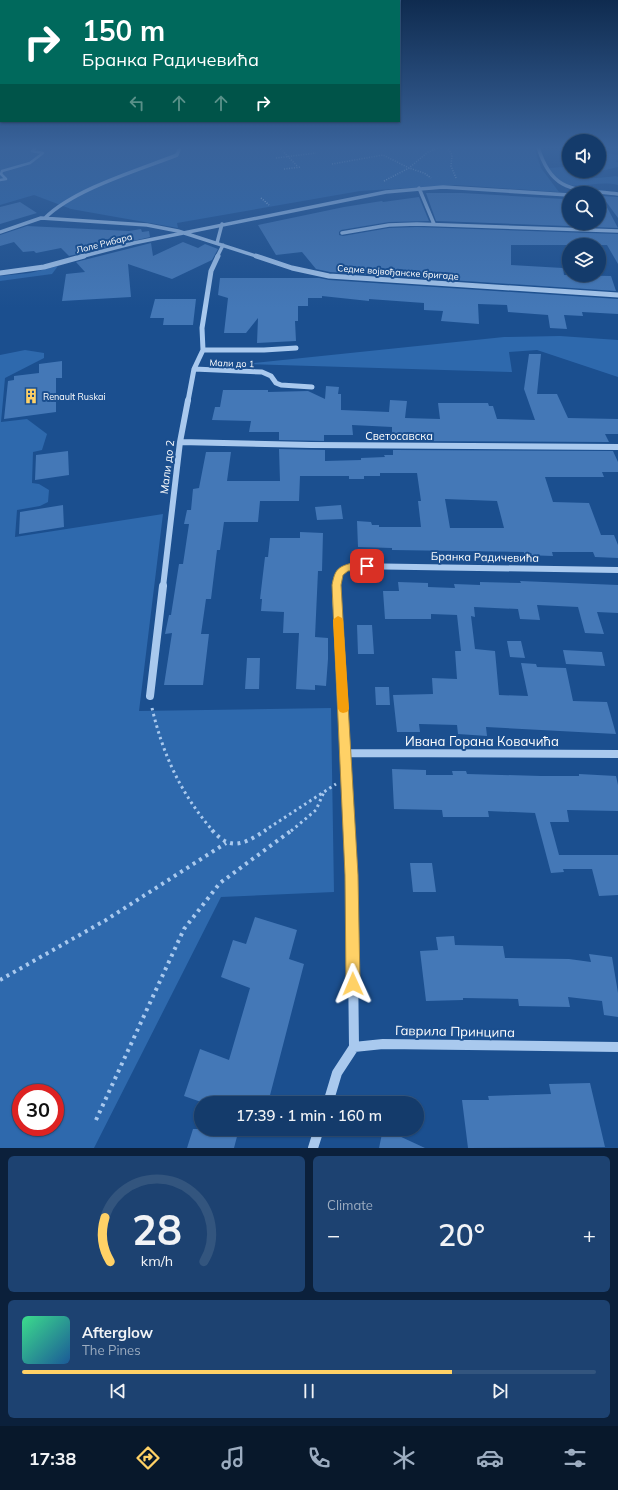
<!DOCTYPE html>
<html lang="en">
<head>
<meta charset="utf-8">
<style>
	:root { --surface:#143b6b; --page:#1d4271; --text:#f1f3f6; --muted:#9dadc1; --line:#33557e; --accent:#ffd166 }
	body { margin:0; font-family:Mulish,sans-serif; background:var(--page); color:var(--text); height:100vh; display:flex; flex-direction:column; font-size:15px; white-space:nowrap }
	* { box-sizing:border-box; margin:0 }
	p { font-size:13px; color:var(--muted) }
	.icon { flex:none; width:22px; height:22px; fill:none; stroke:currentColor; stroke-width:2; stroke-linecap:round; stroke-linejoin:round }
	.map { position:relative; height:1148px; overflow:hidden }
	.details { display:flex; flex-direction:column; gap:8px; padding:8px; background:#0b203b; flex:1 }
	.details>* { flex:none }
	.top-card { position:absolute; left:0px; top:0px; width:400px; height:122px; box-shadow:0 1px 3px #0004,0 0 0 1px var(--line); background:#00695c; color:#fff; overflow:hidden }
	.buttons { position:absolute; left:562px; top:134px; display:grid; gap:8px }
	.buttons a { display:grid; place-items:center; width:44px; height:44px; border-radius:50%; background:var(--surface); box-shadow:0 1px 3px #0004,0 0 0 1px var(--line); font-size:20px }
	.speed { position:absolute; left:12px; top:1084px; display:flex; gap:8px; font-size:20px; font-weight:700; text-align:center }
	.speed>* { display:grid; place-content:center; width:52px; height:52px; border-radius:50%; background:var(--surface); box-shadow:0 1px 3px #0004,0 0 0 1px var(--line); line-height:1 }
	.speed .limit { border:6px solid #d22; background:#fff; color:#111 }
	.pin { position:absolute; display:grid; place-items:center; width:34px; height:34px; color:#fff; margin:-17px; border-radius:8px; box-shadow:0 2px 6px #0006 }
	.me { position:absolute; width:44px; margin:-22px; rotate:359deg; stroke-linejoin:round; filter:drop-shadow(0 0 3px #0008) }
	.turn { display:flex; align-items:center; gap:14px; height:84px; padding:0 16px; font-size:18px }
	.turn .icon { width:52px; height:52px; stroke-width:2.5 }
	.turn b { display:block; font-size:28px; line-height:34px }
	.lanes { display:flex; align-items:center; height:38px; padding:0 16px; background:#0003; justify-content:center; gap:20px; direction:ltr }
	.lanes .off { opacity:.35 }
	.big { font-size:30px; font-weight:600; line-height:1.1 }
	.details .tile { flex:1; display:flex; flex-direction:column; justify-content:center; gap:6px; min-width:0; padding:0 14px; border-radius:6px; background:var(--page) }
	.details .dial { align-items:center; gap:0 }
	.dial svg { height:104px; overflow:visible; fill:none; stroke:var(--line); stroke-width:7; stroke-linecap:round; text-anchor:middle }
	.dial text { fill:var(--text); stroke:none }
	.song { display:flex; align-items:center; gap:12px }
	.cover { width:48px; height:48px; border-radius:6px; background:linear-gradient(135deg,hsl(150 70% 55%),hsl(210 70% 35%)) }
	.played { height:4px; border-radius:2px; background:linear-gradient(90deg,var(--accent) 75%,var(--line) 75%) }
	.keys { display:flex; justify-content:space-around; direction:ltr }
	.heat { display:flex; justify-content:space-between; align-items:center; font-size:22px; direction:ltr }
	.details .tiles { flex:1; display:grid; gap:8px; grid-template-columns:1fr 1fr }
	.tile:last-child { grid-column:span 2 }
	.trip { position:absolute; left:194px; top:1096px; width:230px; height:40px; border-radius:20px; background:var(--surface); box-shadow:0 1px 3px #0004,0 0 0 1px var(--line); font-weight:600; line-height:40px; text-align:center }
	.tab-bar { display:flex; height:64px; justify-content:space-around; align-items:center; background:#08182b; color:var(--muted) }
	.tab-bar .icon { width:28px; height:28px }
	.tab-bar .active { color:var(--accent) }
	.tab-bar b { font-size:18px; color:var(--text) }
	.map>svg:first-child { display:block }
	.green { fill:#2e69ad; fill-rule:evenodd }
	.lines { fill:none; stroke-linecap:round; stroke-linejoin:round }
	.stream { stroke:#9cc4f0; stroke-width:2.5 }
	.building { fill:#4478b7; fill-rule:evenodd }
	.path-far2 { stroke:#a9c9ee; stroke-width:1.5; stroke-dasharray:1 1.5; stroke-linecap:butt }
	.path-far1 { stroke:#a9c9ee; stroke-width:3; stroke-dasharray:2.5 3.5; stroke-linecap:butt }
	.path { stroke:#a9c9ee; stroke-width:4; stroke-dasharray:3 4.5; stroke-linecap:butt }
	.minor-far4 { stroke:#a9c9ee; stroke-width:3.5 }
	.minor-far3 { stroke:#a9c9ee; stroke-width:5 }
	.minor-far2 { stroke:#a9c9ee; stroke-width:6 }
	.minor-far1 { stroke:#a9c9ee; stroke-width:8 }
	.minor { stroke:#a9c9ee; stroke-width:10 }
	.route { fill:#ffd166; stroke:#a68842 }
	.slow { fill:#f59e0b }
	.labels { text-anchor:middle; dominant-baseline:central; stroke-width:4; stroke-linejoin:round; paint-order:stroke }
	.far-street-label { font-size:9px; fill:#fff; stroke:#1b4f8f }
	.far-poi-label { font-size:9px; fill:#fff; stroke:#1b4f8f; text-anchor:start }
	.street-label { font-size:11px; fill:#fff; stroke:#1b4f8f }
	.near-street-label { font-size:13px; fill:#fff; stroke:#1b4f8f }
</style>
</head>
<body>
<div class="map">
<svg width="618" height="1148" viewBox="0 0 618 1148">
	<rect width="100%" height="100%" fill="#1b4f8f"/>
	<path class="green" d="M0,147H534L541,168L559,192L456,185L360,191L177,223L178,228L71,209L34,195L0,205Z
		M599,152L618,155V160L616,161L618,163V167L596,172L590,171H599Z
		M564,167C583,180 594,179 616,176L618,177V185C591,178 567,199 549,168Z
		M58,266L52,274L0,281V276L30,273Z
		M560,336L618,340V377L537,350L509,352L512,372L244,364L504,337Z
		M25,350L44,353V358L5,378L1,422L27,419L47,434L42,450L33,452L32,483L39,484L49,490L48,502L40,506L17,510L15,537L163,514L139,711L331,708L334,892L221,897L94,1148H0V355ZM21,1093H55V1127H21Z"/>
	<g class="lines">
		<path class="stream" d="M0,180L6,179L1,174L2,171L30,163L43,153L32,151L37,147"/>
	</g>
	<path class="building" d="M426,193H462L564,199L569,211V223H599V195L601,196L618,228L436,221Z
		M602,196L618,197V218Z
		M419,197L429,221L389,222L341,230L339,232V235L343,236L389,228L417,227L618,234V264L607,245H511V265L563,268L564,275L611,276L616,291L330,272L316,269L302,252L276,255L258,225L344,207L382,201L383,202Z
		M20,202L37,213L0,224V207Z
		M27,226L129,231L141,229L142,232L149,231L150,237L69,256L61,248L36,253L34,251L23,252L14,242L0,246V235Z
		M183,242L198,248L205,244L218,249L212,260L172,279L128,264L131,297L62,301L66,274L85,272L76,262L151,243L153,256Z
		M220,278H319L329,280L618,299V314L582,312L583,316L564,315L567,329L550,328L548,315L508,312L507,305L478,304L479,324L441,321L443,311L424,310V303L369,299V301L322,296V298H308V306H298V321H295L296,341L257,343L258,318L246,333H224L228,298L218,295Z
		M155,299H196L193,325H163L164,318H150Z
		M529,354H541L537,394H557L568,418L618,419V434H605L609,442L392,441V427L352,425L353,435H324V441L279,440V432H249L251,421L212,420L215,407H220L223,390H268V392L308,391L325,399L326,386L339,387L338,394H341V410L389,412L390,400L407,401L405,418L440,419L438,403H488L489,406H493L497,419L535,420L524,389Z
		M62,361V378H56V412L4,419L8,381L14,380V376L39,373V364Z
		M279,449L325,450V461L361,460V458L385,457L384,455H393V450L613,451L618,462V472H602L604,477H545L553,502L589,503L601,535H614L618,545V558L595,557L593,552H552L553,556L524,555V552L392,550V548L358,547L357,521L371,522L372,525H379V527H421L418,501H421L417,473H380V476H364V479H349V476H300L299,501H260L258,522H224L220,550H217L211,599H206L201,634H209L203,685H164L172,633L165,634L169,615H171L179,564H183L189,524H184L187,510H191L193,489L199,488L206,452H231L227,481H280ZM445,499L497,501L504,528H450Z
		M68,451L69,475L35,480L36,455Z
		M63,505L64,527L19,534L20,512Z
		M341,505L343,519L317,520L315,507Z
		M300,532L323,533L322,571H318L315,637L328,638V659L326,686L315,685V690L296,689L299,633H283L284,612L261,611L262,599H260L265,557H268L270,538H300Z
		M520,581L618,585V613L597,612L604,634L585,633L578,607L537,605L540,620L520,619L518,609L474,607L475,617L471,616L475,649L495,651L499,695L528,696L521,663L536,664L537,667L566,668L573,701L607,702L616,734L486,727L487,736L458,734L457,725L419,724L420,732H397L393,695L433,694L432,678L457,679L455,651H461L457,615L431,614V619H385L383,591H399L398,582L428,583V587L455,588L454,584L480,585V582L521,583Z
		M357,625H372L374,654H358Z
		M507,641H521L525,658L510,657Z
		M563,650L602,652L605,666L566,664Z
		M247,658H260L259,689H245Z
		M375,687H389L390,705H376Z
		M392,769L426,770V775H453L452,771H466L467,774L541,776H579V774L616,776L618,785V811L567,810L569,822H550L559,855H618V895L599,896L592,869H563L564,872L551,873L535,813L488,811L489,817H443L442,810L394,809Z
		M410,863H432L436,892H413Z
		M255,917L297,930L289,959L304,964L268,1103H204L184,1096L200,1049L229,1060L250,988L221,977L233,940L246,944Z
		M454,936L455,945L503,946L505,958L569,959L591,962L589,954L612,957L618,993V1017L604,1015L602,1001L568,997L570,1007L519,1006L518,999L463,998V1000L426,1001L420,951L438,950L436,937Z
		M590,1083L605,1147L468,1148L462,1100H489L488,1096L551,1094L549,1084Z
		M193,1129H239L234,1148H187Z
		M383,1129H384L425,1148H379Z"/>
	<g class="lines">
		<path class="path-far2" d="M279,147L298,167
			M447,147L452,155L451,166L456,178
			M276,158L316,153
			M332,164L383,155L409,168L424,173L431,178
			M284,169L301,167
			M384,181L409,168L428,152L442,147
			M261,198L269,205"/>
		<path class="path-far1" d="M152,708C163,755 181,794 213,831
			M264,831L336,784
			M291,831L316,810L324,792"/>
		<path class="path" d="M212,830C231,852 244,844 266,830
			M0,980L106,920L226,843
			M96,1120L184,929L220,883L292,830"/>
		<path class="minor-far4" d="M538,147C552,194 576,189 618,194
			M419,188L434,224
			M45,218C74,189 139,170 177,155L180,147
			M0,232L41,218L147,225L178,231L259,257
			M342,233L389,225L417,224L618,231
			M217,243L222,224
			M80,257L134,243L386,192L443,187L569,195
			M217,257L223,245"/>
		<path class="minor-far3" d="M256,256L292,268L329,276L618,295
			M0,273L44,267L84,256
			M203,350H264L296,348
			M194,369L262,372L271,376L276,383L281,385L312,387
			M188,401L194,369L203,350L202,328L211,271L218,256"/>
		<path class="minor-far2" d="M180,442L311,445L618,447
			M163,587L180,442L188,400
			M337,587C339,574 338,570 352,566L618,570"/>
		<path class="minor-far1" d="M337,586L336,593L350,831
			M150,696L163,586
			M346,753L618,754"/>
		<path class="minor" d="M349,830L352,875L354,1047
			M328,1103L337,1073L354,1047L383,1044L618,1047
			M313,1148L319,1129"/>
	</g>
	<linearGradient id="sky" x2="0" y2="1"><stop stop-color="#0f2b4f"/><stop offset="0.48" stop-color="#39639b"/><stop offset="1" stop-color="#39639b" stop-opacity="0"/></linearGradient>
	<rect width="618" height="308" fill="url(#sky)"/>
	<path class="route" d="M352,563H367L372,566L367,570L348,571L343,575L341,585L358,875L360,984L358,989L353,991L349,989L346,984L345,875L332,585C335,570 337,567 352,563Z"/>
	<path class="slow" d="M338,616L342,618L343,620L349,709L347,712L343,713L340,712L338,709L333,620L335,618Z"/>
	<defs>
		<g id="building-bare" transform="scale(1.2)"><path d="M-4-6H4V6H1V3H-1V6H-4ZM-2.5-4.3h1.7v1.8h-1.7ZM.8-4.3h1.7v1.8H.8ZM-2.5-1h1.7V.8h-1.7ZM.8-1h1.7V.8H.8Z" fill="#ffd166" stroke="#1b4f8f" stroke-width="2.5" paint-order="stroke"/></g>
	</defs>
	<g fill-rule="evenodd">
		<use href="#building-bare" x="31" y="396"/>
	</g>
	<g class="labels">
		<g class="far-street-label">
			<text transform="translate(104 243) rotate(-14)">Лоле Рибара</text>
			<text transform="translate(398 272) rotate(4)">Седме војвођанске бригаде</text>
			<text transform="translate(232 363) rotate(2)">Мали до 1</text>
		</g>
		<g class="far-poi-label">
			<text x="43" y="396">Renault Ruskai</text>
		</g>
		<g class="street-label">
			<text x="399" y="436">Светосавска</text>
			<text transform="translate(167 467) rotate(-83)">Мали до 2</text>
			<text transform="translate(485 557) rotate(1)">Бранка Радичевића</text>
		</g>
		<g class="near-street-label">
			<text x="482" y="741">Ивана Горана Ковачића</text>
			<text transform="translate(455 1031) rotate(1)">Гаврила Принципа</text>
		</g>
	</g>
</svg>
<div class="buttons">
<a><svg class="icon" aria-label="sound" viewBox="0 0 24 24"><path d="M4 9h4l5-4v14l-5-4H4zM17 9q2 3 0 6"/></svg></a>
<a><svg class="icon" aria-label="search" viewBox="0 0 24 24"><circle cx="10" cy="10" r="6"/><path d="M15 15l6 6"/></svg></a>
<a><svg class="icon" aria-label="layers" viewBox="0 0 24 24"><path d="M12 4l9 5-9 5-9-5zM3 14l9 5 9-5"/></svg></a>
</div>
<div class="speed"><div class="limit">30</div></div>
<div class="pin" style="left:367px;top:566px;background:#d93025"><svg class="icon" aria-label="arrive" viewBox="0 0 24 24"><path d="M6 21V4h12l-3 4 3 4H6"/></svg></div>
<svg class="me" style="left:353px;top:984px" viewBox="-20 -20 40 40"><path d="M0-17L14 15 0 8-14 15z" fill="#ffd166" stroke="#fff" stroke-width="4"/></svg>
<div class="trip">17:39 · 1 min · 160 m</div>
<div class="top-card">
<div class="turn"><svg class="icon" aria-label="right" viewBox="0 0 24 24"><path d="M7 20v-9h11M14 6l5 5-5 5"/></svg><div><b>150 m</b>Бранка Радичевића</div></div>
<div class="lanes"><svg class="icon off" aria-label="left" viewBox="0 0 24 24"><path d="M17 20v-9H6M10 6l-5 5 5 5"/></svg><svg class="icon off" aria-label="ahead" viewBox="0 0 24 24"><path d="M12 20V5M6 11l6-6 6 6"/></svg><svg class="icon off" aria-label="ahead" viewBox="0 0 24 24"><path d="M12 20V5M6 11l6-6 6 6"/></svg><svg class="icon" aria-label="right" viewBox="0 0 24 24"><path d="M7 20v-9h11M14 6l5 5-5 5"/></svg></div>
</div>
</div>
<section class="details">
<div class="tiles">
<div class="tile dial"><svg viewBox="0 0 100 80">
<path d="M14 69A42 42 0 1 1 86 69"/>
<path d="M14 69A42 42 0 0 1 10 35" stroke="#ffd166"/>
<text x="50" y="56" font-size="32" font-weight="700">28</text>
<text x="50" y="72" font-size="11">km/h</text>
</svg></div>
<div class="tile"><p>Climate</p>
<div class="heat"><a>−</a><b class="big">20°</b><a>+</a></div>
</div>
<div class="tile">
<div class="song"><i class="cover"></i><div><b>Afterglow</b><p>The Pines</p></div></div>
<div class="played"></div>
<div class="keys"><svg class="icon" aria-label="previous" viewBox="0 0 24 24"><path d="M18 5L8 12l10 7zM5 5v14"/></svg><svg class="icon" aria-label="pause" viewBox="0 0 24 24"><path d="M8 5v14M16 5v14"/></svg><svg class="icon" aria-label="next" viewBox="0 0 24 24"><path d="M6 5l10 7-10 7zM19 5v14"/></svg></div>
</div>
</div>
</section>
<nav class="tab-bar">
<b>17:38</b>
<svg class="icon active" aria-label="directions" viewBox="0 0 24 24"><path d="M12 3l9 9-9 9-9-9zM9 14v-3h6M13 9l2 2-2 2"/></svg>
<svg class="icon" aria-label="music" viewBox="0 0 24 24"><path d="M9 18V5l10-2v13"/><circle cx="6" cy="18" r="3"/><circle cx="16" cy="16" r="3"/></svg>
<svg class="icon" aria-label="phone" viewBox="0 0 24 24"><path d="M5 4h4l2 5-3 2q2 4 5 5l2-3 5 2v4C11 20 4 13 5 4z"/></svg>
<svg class="icon" aria-label="climate" viewBox="0 0 24 24"><path d="M12 3v18M4 7l16 10M4 17L20 7"/></svg>
<svg class="icon" aria-label="car" viewBox="0 0 24 24"><path d="M5 17H2v-5l4-1 3-4h7l3 4 3 1v5h-3M9 17h6M6 11h13"/><circle cx="7" cy="17" r="2"/><circle cx="17" cy="17" r="2"/></svg>
<svg class="icon" aria-label="filters" viewBox="0 0 24 24"><path d="M4 7h16M4 17h16"/><circle cx="9" cy="7" r="2"/><circle cx="15" cy="17" r="2"/></svg>
</nav>
</body>
</html>
